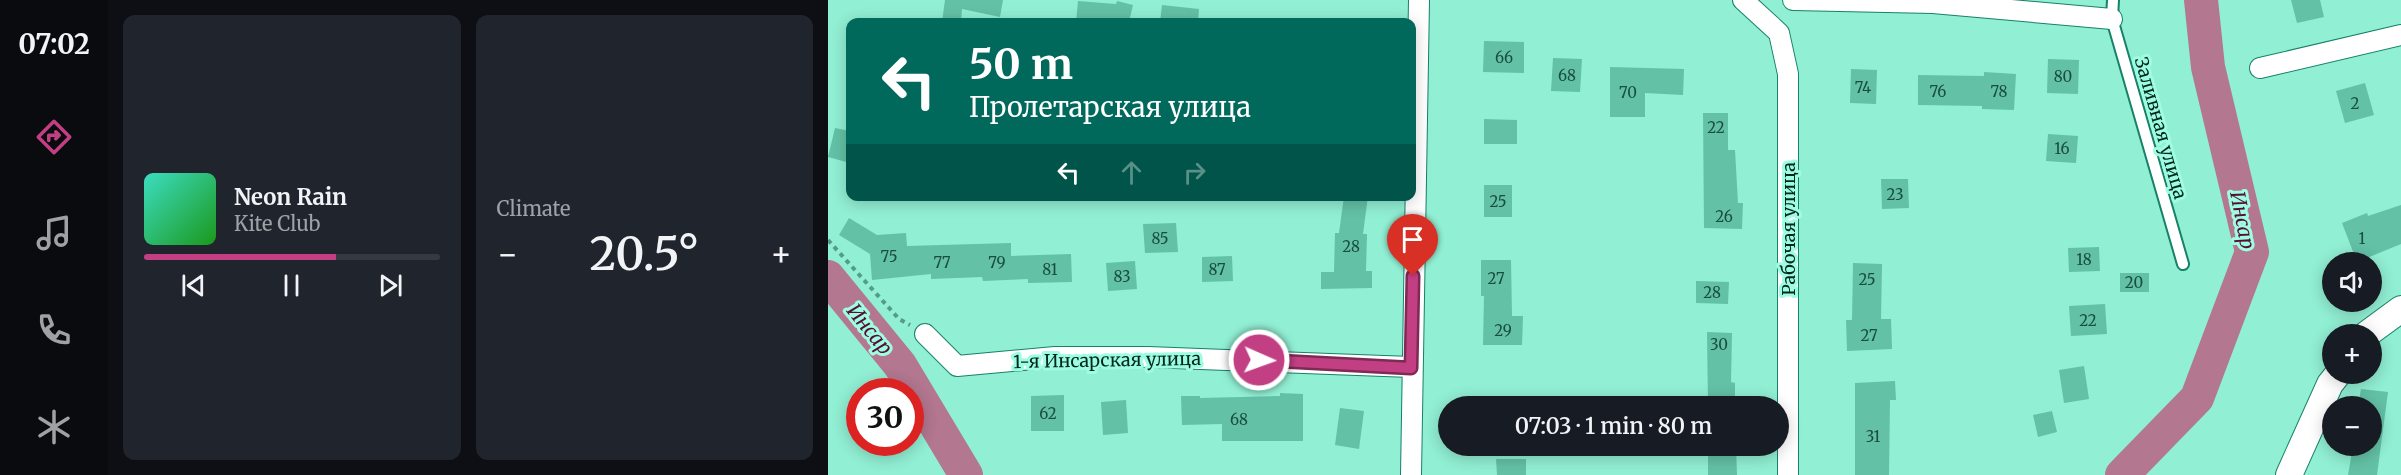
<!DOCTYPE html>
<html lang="en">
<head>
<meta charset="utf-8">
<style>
	:root { --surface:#171b24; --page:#20242c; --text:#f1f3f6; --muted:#9ea1a6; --line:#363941; --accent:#c33f83 }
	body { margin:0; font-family:Merriweather,serif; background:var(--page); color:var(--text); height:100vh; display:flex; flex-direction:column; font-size:22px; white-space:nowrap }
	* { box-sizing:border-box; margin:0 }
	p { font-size:20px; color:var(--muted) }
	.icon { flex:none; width:33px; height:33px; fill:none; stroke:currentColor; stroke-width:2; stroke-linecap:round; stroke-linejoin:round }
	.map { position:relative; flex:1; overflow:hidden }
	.details { display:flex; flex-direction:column; gap:15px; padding:15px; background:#0d0f14; width:720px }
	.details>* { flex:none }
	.top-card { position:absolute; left:18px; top:18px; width:570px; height:183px; border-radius:12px; box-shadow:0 3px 15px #0003; background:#00695c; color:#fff; overflow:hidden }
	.controls { position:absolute; left:1494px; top:252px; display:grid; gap:12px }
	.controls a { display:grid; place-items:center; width:60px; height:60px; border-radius:50%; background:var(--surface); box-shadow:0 3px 15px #0003; font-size:30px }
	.speed { position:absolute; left:18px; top:378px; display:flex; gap:12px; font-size:30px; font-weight:700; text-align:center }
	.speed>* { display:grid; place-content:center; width:78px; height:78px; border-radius:50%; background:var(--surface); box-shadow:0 3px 15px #0003; line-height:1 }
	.speed .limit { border:9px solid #d22; background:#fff; color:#111 }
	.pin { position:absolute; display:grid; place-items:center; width:51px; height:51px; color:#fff; margin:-62px -26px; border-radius:50% 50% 50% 0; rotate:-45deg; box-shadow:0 0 6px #0007 }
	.pin .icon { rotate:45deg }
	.me { position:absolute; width:66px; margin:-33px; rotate:92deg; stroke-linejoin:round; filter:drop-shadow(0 0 4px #0008) }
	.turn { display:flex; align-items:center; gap:21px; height:126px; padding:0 24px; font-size:27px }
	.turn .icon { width:78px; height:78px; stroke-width:2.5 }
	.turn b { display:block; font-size:42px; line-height:51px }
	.lanes { display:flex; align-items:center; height:57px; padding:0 24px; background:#0003; justify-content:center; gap:30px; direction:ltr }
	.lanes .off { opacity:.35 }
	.big { font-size:45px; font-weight:600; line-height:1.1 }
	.details .card { flex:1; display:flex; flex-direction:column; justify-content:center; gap:9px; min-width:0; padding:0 21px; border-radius:12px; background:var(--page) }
	.song { display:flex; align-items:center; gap:18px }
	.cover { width:72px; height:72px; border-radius:9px; background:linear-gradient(135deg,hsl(170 70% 55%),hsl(120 70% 35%)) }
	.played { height:6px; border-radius:3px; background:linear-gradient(90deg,var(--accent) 65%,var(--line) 65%) }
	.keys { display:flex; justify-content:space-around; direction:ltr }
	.heat { display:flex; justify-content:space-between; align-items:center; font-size:33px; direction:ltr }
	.details .tiles { flex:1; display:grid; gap:15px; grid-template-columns:repeat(2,1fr) }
	.trip { position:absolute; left:610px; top:396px; width:351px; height:60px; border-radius:30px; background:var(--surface); box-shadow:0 3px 15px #0003; font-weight:600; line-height:60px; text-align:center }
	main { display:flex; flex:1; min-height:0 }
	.tab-bar { display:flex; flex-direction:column; width:108px; justify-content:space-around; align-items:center; background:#090b0e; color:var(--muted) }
	.tab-bar .icon { width:42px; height:42px }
	.tab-bar .selected { color:var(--accent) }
	.tab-bar b { font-size:27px; color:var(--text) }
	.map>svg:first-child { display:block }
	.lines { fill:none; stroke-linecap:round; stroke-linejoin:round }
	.river { stroke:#b37790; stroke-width:34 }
	.building { fill:#63c1a6 }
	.service-casing { stroke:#178169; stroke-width:14 }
	.minor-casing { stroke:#178169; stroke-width:22 }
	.tertiary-casing { stroke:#178169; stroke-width:28 }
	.path { stroke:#559c87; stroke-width:4; stroke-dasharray:4.5 4.5; stroke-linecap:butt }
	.service { stroke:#fff; stroke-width:10 }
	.minor { stroke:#fff; stroke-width:20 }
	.tertiary { stroke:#fff; stroke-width:26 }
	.route-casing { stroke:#7f2955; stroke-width:15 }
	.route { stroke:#c33f83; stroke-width:10 }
	.labels { text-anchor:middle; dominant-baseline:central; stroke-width:6; stroke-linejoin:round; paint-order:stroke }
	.number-label { font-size:15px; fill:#194e3f }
	.street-label { font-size:18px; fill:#00271d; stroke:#9efce0 }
	.water-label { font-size:20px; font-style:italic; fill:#580d36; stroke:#9efce0 }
</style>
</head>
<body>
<main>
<nav class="tab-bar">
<b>07:02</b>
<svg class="icon selected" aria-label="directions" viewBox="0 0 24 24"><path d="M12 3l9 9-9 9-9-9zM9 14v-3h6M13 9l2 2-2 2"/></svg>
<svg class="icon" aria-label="music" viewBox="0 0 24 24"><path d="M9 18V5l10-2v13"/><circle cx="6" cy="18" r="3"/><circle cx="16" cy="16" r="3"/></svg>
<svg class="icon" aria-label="phone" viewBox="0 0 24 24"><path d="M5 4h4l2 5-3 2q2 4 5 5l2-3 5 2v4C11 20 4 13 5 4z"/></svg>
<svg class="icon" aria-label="climate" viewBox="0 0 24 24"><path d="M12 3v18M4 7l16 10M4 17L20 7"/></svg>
</nav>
<section class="details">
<div class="tiles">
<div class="card">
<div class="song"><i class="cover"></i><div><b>Neon Rain</b><p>Kite Club</p></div></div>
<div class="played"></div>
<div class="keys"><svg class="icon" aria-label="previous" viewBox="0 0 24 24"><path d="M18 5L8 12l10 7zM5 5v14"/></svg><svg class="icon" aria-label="pause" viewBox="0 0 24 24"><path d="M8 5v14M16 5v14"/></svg><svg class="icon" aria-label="next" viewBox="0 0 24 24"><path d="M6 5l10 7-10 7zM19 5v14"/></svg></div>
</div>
<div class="card"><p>Climate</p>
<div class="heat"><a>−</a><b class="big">20.5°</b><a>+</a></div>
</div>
</div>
</section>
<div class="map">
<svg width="1573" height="475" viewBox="0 0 1573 475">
	<rect width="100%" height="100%" fill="#91efd3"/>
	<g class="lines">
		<path class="river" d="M0,277L72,365L138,475
			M1294,475L1369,398L1424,252L1380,67L1373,0"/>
	</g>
	<path class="building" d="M117,0H175L172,17L134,9L133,22H114Z
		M1463,0H1492L1496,17L1469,23Z
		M250,1L288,4L289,1L305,5L301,22H248Z
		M334,5L371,9L370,22H332Z
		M656,41L696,42V73L655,72Z
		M725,58L754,59L752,92L723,91Z
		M1220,59L1251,60L1250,94L1219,93Z
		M782,67L856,69L855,95L817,93V117H782Z
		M1023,69L1049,70L1048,104L1022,103Z
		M1156,72L1188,74L1186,110L1154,109V106L1090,105V75L1156,76Z
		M1537,83L1546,115L1517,123L1508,91Z
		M875,113H900V150H907L910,203H915L914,229L876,228Z
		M656,119L689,120V144H656Z
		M7,128L22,131V163L0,157Z
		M1220,134L1250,136L1248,163L1218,161Z
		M1053,179H1080L1081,208L1054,209Z
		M656,185H684V217H656Z
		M516,196H540L535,234H539L538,271H544V288L493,289V272H506L507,233H511Z
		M1573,205V244L1529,262L1514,223L1539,213L1540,216Z
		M21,218L49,235L78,233L79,246L183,243V256L243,254L244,282L200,283V279L155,281L154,277L103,279V274L44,280L42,254L11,235Z
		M348,223L350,252L317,253L315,224Z
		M1271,247L1272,271L1241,272L1240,248Z
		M404,256L405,281L374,282V257Z
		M653,260H683L684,316H695L694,345H655L656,296H653Z
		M307,261L309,289L280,291L278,263Z
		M1025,263L1054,264L1053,319H1063L1064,349L1019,351L1018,320H1024Z
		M1292,273H1321V292H1292Z
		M868,281L901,282L900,304L868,303Z
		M1277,304L1279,334L1243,336L1241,306Z
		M879,332L904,333L903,382L907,383V406H880Z
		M1256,366L1261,399L1236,403L1231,370Z
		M1067,381L1068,400H1062L1061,475H1027V383Z
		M1533,389L1560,392L1549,475H1520L1525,446H1544V406H1530Z
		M452,393L475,394V441H394V424L354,425L353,396H372V398L452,396Z
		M236,395V431H203V396Z
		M298,400L300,433L275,435L273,402Z
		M512,408L536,411L531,449L507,445Z
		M1224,411L1229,432L1210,437L1205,415Z
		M880,446H908L909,475H880Z
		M668,459H698V475H669Z"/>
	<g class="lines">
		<g class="service-casing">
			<path id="service" d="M1285,0L1284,19L1355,264"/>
		</g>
		<g class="minor-casing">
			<path id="minor" d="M915,0L951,33L960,74V475
				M965,0L1105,3L1284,19
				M1432,68L1573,35
				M97,334L129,366L227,357H320L583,367
				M583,475L591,0"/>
		</g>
		<g class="tertiary-casing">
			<path id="tertiary" d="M1539,334L1573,309
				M1461,475L1502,384L1510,374"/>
		</g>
		<path class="path" d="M0,240L71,319L82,325"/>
		<use href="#service" class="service"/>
		<use href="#minor" class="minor"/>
		<use href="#tertiary" class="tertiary"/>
	</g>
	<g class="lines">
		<g class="route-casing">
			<path id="route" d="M431,360L583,368L585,276"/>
		</g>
		<use href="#route" class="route"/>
	</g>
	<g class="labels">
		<g class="number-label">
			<text x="676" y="57">66</text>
			<text x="739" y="75">68</text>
			<text x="1235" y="76">80</text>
			<text x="1035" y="87">74</text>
			<text x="1110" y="91">76</text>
			<text x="1171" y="91">78</text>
			<text x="800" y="92">70</text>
			<text x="1527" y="103">2</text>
			<text x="888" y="127">22</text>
			<text x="1234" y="148">16</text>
			<text x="1067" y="194">23</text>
			<text x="670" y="201">25</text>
			<text x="896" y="216">26</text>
			<text x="332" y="238">85</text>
			<text x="1534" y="238">1</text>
			<text x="523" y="246">28</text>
			<text x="61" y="256">75</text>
			<text x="1256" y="259">18</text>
			<text x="114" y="262">77</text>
			<text x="169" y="262">79</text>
			<text x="222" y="269">81</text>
			<text x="389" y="269">87</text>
			<text x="294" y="276">83</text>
			<text x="668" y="278">27</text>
			<text x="1039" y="279">25</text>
			<text x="1306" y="282">20</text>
			<text x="884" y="292">28</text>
			<text x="1260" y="320">22</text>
			<text x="675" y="330">29</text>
			<text x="1041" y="335">27</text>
			<text x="891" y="344">30</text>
			<text x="220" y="413">62</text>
			<text x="411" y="419">68</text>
			<text x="1045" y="436">31</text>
		</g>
		<g class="street-label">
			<text transform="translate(1333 128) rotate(74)">Заливная улица</text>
			<text transform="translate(960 229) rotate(-90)">Рабочая улица</text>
			<text transform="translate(279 360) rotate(-1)">1-я Инсарская улица</text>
		</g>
		<g class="water-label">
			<text transform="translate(1415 220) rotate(79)">Инсар</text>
			<text transform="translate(42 329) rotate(51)">Инсар</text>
		</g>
	</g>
</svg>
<div class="controls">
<a><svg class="icon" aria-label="sound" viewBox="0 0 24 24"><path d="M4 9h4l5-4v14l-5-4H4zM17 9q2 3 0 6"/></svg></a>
<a>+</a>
<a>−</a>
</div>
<div class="speed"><div class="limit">30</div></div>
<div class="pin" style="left:585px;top:276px;background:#d93025"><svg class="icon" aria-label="arrive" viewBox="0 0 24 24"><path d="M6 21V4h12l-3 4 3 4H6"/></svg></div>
<svg class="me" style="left:431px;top:360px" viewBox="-20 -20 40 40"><circle r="17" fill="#c33f83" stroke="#fff" stroke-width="3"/><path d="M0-11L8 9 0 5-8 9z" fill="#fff"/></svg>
<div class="trip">07:03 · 1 min · 80 m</div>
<div class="top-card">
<div class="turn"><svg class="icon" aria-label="left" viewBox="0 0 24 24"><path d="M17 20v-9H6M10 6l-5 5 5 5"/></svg><div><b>50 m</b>Пролетарская улица</div></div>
<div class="lanes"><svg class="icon" aria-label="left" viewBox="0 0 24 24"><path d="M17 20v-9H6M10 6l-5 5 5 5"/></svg><svg class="icon off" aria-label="ahead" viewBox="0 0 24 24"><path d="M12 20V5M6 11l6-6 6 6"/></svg><svg class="icon off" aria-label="right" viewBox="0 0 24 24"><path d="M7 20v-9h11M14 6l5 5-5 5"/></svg></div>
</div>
</div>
</main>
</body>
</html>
